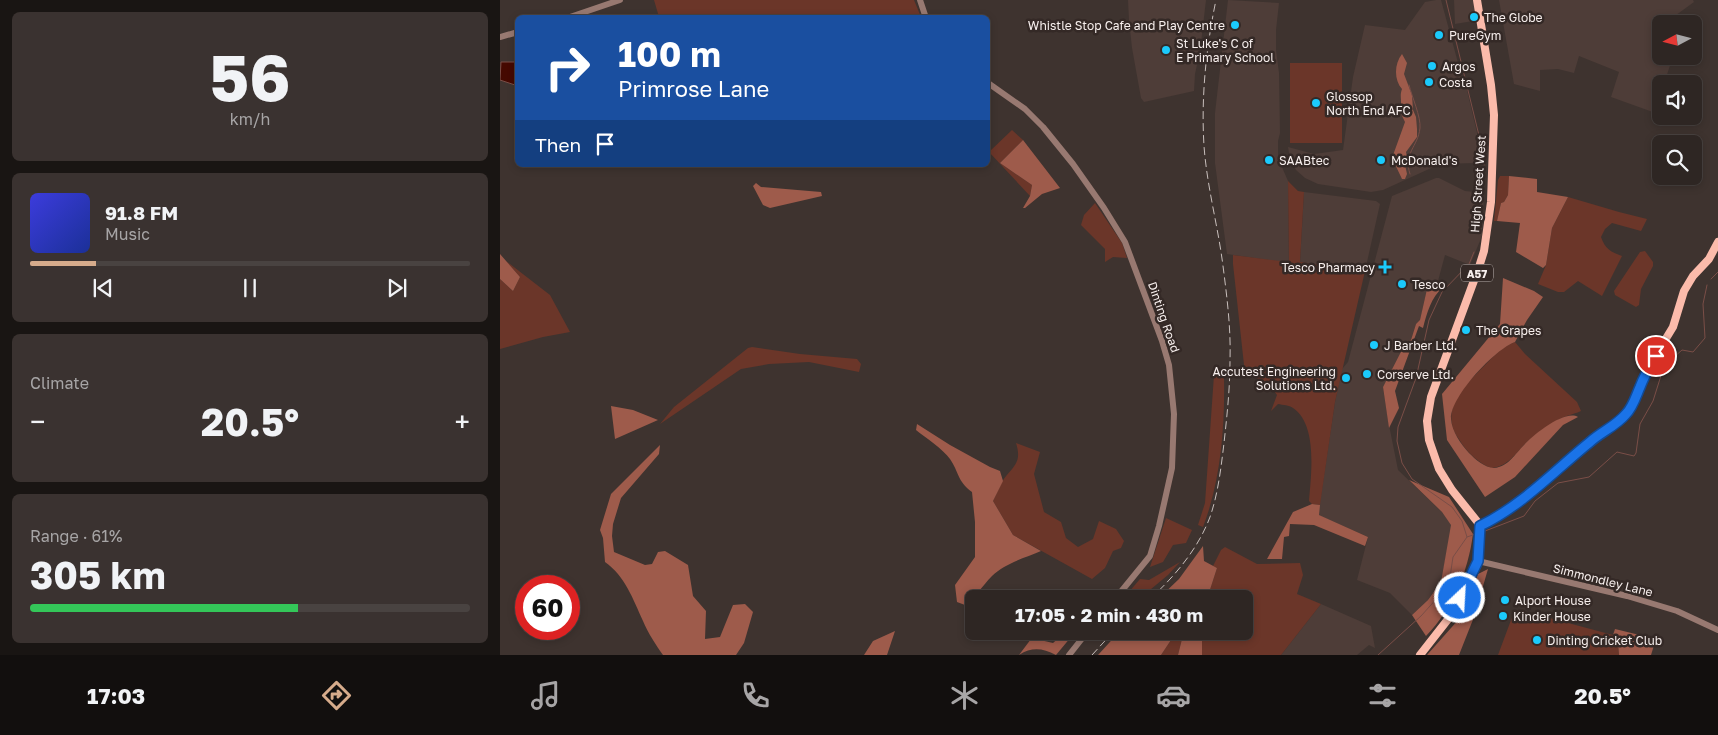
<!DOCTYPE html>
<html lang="en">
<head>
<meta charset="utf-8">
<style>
	:root { --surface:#2e2623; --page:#3a3230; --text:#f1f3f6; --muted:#a7a5a6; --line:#494341; --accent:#d6ab8b }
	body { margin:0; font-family:"Golos Text",sans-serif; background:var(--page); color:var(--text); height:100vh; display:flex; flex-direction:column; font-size:19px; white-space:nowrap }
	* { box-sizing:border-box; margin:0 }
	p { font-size:16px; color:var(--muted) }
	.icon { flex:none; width:28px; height:28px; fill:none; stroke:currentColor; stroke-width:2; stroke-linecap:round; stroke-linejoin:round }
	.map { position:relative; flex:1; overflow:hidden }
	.details { display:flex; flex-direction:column; gap:12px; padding:12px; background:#191513; width:500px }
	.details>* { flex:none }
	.top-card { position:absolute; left:15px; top:15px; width:475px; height:152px; border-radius:8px; box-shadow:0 2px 8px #0003,0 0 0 1px var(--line); background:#1a4fa0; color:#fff; overflow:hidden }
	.needle { width:32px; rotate:263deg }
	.controls { position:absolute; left:1152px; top:15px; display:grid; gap:10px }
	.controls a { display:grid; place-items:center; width:50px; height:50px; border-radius:8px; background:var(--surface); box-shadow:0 2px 8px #0003,0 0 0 1px var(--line); font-size:25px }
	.speed { position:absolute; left:15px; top:575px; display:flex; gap:10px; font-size:25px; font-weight:700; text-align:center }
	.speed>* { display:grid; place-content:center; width:65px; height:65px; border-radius:50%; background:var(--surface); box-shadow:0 2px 8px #0003,0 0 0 1px var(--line); line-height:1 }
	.speed .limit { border:8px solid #d22; background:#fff; color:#111 }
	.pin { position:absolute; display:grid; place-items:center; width:42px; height:42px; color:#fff; margin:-21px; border:2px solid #fff; border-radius:50%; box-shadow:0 1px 5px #0007 }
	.me { position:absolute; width:55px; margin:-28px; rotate:25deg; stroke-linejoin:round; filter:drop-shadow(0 0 4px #0008) }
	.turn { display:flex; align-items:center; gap:18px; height:105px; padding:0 20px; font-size:22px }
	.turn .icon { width:65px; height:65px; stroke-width:2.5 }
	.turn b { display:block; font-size:35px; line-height:42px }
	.then { display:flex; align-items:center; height:48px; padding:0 20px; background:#0003; gap:10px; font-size:19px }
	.big { font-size:38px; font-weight:700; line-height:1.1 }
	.details .card { flex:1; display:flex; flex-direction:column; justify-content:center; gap:8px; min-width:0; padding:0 18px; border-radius:8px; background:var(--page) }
	.details .dial { align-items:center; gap:0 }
	.dial b { font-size:65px; line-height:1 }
	.song { display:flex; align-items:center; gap:15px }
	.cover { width:60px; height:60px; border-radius:8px; background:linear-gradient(135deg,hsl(240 70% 55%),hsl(230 70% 35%)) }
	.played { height:5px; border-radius:2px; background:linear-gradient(90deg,var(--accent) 15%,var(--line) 15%) }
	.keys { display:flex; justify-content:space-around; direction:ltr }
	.heat { display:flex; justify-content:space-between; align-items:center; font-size:28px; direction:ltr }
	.charge { height:8px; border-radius:4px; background:linear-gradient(90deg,#34c759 61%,var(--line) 0) }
	.trip { position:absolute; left:465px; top:590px; width:288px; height:50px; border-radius:8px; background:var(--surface); box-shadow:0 2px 8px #0003,0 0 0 1px var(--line); font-weight:700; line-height:50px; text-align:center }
	.tabs { display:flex; height:80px; justify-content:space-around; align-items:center; background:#120f0e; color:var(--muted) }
	.tabs .icon { width:35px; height:35px }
	.tabs .on { color:var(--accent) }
	.tabs b { font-size:22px; color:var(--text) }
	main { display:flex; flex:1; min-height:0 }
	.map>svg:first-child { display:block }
	.built { fill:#4e3d38 }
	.green { fill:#6b3629 }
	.forest { fill:#9e5b4b }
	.water { fill:#450900; stroke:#7a4e47 }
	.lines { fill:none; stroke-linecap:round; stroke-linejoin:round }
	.stream { stroke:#7a4e47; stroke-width:1 }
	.tertiary { stroke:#987971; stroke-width:6 }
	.primary { stroke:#fbbbab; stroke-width:8 }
	.rail { stroke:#c9c0bd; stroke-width:1; stroke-dasharray:8 4; stroke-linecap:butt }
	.route-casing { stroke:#114b97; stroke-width:12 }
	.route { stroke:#1a73e8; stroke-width:9 }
	.poi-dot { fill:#1bcafc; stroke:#342926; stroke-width:2 }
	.labels { text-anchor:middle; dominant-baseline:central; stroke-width:5; stroke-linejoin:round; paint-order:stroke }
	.shield { fill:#342926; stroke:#bcb4b1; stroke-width:1 }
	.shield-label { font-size:11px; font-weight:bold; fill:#f7efed }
	.poi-label { font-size:12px; fill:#f7efed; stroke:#342926; text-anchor:start }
	.street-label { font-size:12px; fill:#f7efed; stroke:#342926 }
</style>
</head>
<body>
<main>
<section class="details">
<div class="card dial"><b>56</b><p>km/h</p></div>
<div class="card">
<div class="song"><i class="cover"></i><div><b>91.8 FM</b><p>Music</p></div></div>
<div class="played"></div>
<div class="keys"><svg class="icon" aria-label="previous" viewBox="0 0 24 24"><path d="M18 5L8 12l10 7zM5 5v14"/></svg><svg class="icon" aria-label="pause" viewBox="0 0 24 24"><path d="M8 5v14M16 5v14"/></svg><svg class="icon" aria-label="next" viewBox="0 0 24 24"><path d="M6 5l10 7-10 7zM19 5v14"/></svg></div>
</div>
<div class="card"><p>Climate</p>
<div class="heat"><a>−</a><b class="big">20.5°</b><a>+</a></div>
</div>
<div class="card"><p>Range · 61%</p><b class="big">305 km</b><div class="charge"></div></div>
</section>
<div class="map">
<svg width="1218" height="655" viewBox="0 0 1218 655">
	<rect width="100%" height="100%" fill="#3e332f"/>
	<path class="built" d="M628,0H706L700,51L695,74L694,91L644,102L641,98L632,48L629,20Z
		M728,0L779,3L776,30V50L779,73L780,133L778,141V158L788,181L789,263L727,254L715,163V113Z
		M936,0H941L964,85L966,86L978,137L980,161L976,163L940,164L883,190L871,192L818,184L805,178L796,170L790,159L788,147L814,154L843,150L853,77L865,25L905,30L925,2Z
		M954,0H976L979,20L955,24Z
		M999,0H1193L1194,2L1172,18L1175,24H1161V45L1160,47L1161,48V56H1173L1164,84H1161V90L1158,100L1161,102V115L1111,97L1119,72L1079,56L1074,73L1058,69L1040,70V91L1014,84Z
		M936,178H939L965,191L984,193L982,236L970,265L945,255L938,281L927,289L920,321L916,324L911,340L883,387L888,420L898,470L942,512L952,525L941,582L928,600L912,615L890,593L857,580L868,537L818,515L835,402L842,369L848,362L892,196Z
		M804,192L876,201L880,204L865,271L800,262Z
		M821,604L871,626L875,648L869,645L857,655H781Z"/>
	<path class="green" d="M154,0H414L421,17H159Z
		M790,63H842V143H790Z
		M512,130L523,140L500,163L532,185L530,196L489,152Z
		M1000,176H1009L1008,195L1004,202L1001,203L997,221H994L998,180Z
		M788,181L798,191L804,192L800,262L865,271L835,402L820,505L812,504L809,501C811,475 818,425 793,408C789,405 783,405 778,404L771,411L777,395C768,381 760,379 745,374L733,264V255L789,262Z
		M1068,197L1119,212L1147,219L1141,231L1112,223L1105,229L1101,237C1105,249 1111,252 1122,256L1102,296L1078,281L1064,292H1058L1038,284L1046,265L1052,228Z
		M595,203L622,243L627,258L613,257L605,262V249L581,225L584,215Z
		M1145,251L1153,262V266L1141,289L1139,305L1136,307L1115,295L1114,291L1140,252Z
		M6,261L50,295L70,332L43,337L0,349V279L13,291L20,277Z
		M1015,342L1025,354L1077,402L1081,411C1072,415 1063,416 1055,422C1045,428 1031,437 1023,446C1014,456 1006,467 991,468C979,463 970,455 962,444C958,437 953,432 952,424C947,403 969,381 982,368C991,359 1002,346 1015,342Z
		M252,347L300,354L357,359L361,364L359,372L309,362L269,364L241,369L160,424L174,407L248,348Z
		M714,375L724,376C725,426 721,480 703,527L698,525L705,503Z
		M516,443L540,452L534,474L544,512L561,522L566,538L578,547L593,539L599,521L616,529L624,541L621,548L613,551L605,568L592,579L513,535L493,501C496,495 499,488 502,482C511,467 523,465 516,443Z
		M666,518L692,530L686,543L673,545L663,562L650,567Z
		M725,547L757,564L800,563L803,575L797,594L821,604L781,655H702V631H744V599H707L717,568L713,566L721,550Z
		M680,562L668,575L639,599H623L640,579L649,580Z
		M1019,610L1113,635L1118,643L1119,655H998L1014,612Z
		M677,631H684L678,655H661Z"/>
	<path class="forest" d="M902,54L907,63L904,74L912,95L913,110L916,117L917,129V137L906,152L907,157L904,160L907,174L905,179H902L892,158L905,122C899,110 902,113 901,102C901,96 900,95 902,89C894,80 894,64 902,54Z
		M523,140L560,188L542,194L525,208H523L530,196L532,185L500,163Z
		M1009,176L1037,179V192L1068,197L1052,228L1046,265L1043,268L1016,252L1020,223L997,221L1001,203L1004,202L1008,195Z
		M256,183L261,187L321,192L322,196L270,208L263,205L253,186Z
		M0,254L20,277L13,291L0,279Z
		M1003,278L1034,291L1043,297L1027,320L1015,342C995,349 950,397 951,419C952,432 961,444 969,453C975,459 985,468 994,468C1008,467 1015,454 1024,445C1033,435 1065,409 1078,417L1063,425L1015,477L985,497L947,440L942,394L1000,324Z
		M938,281L943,287C931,298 927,312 923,328L919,326L895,391L899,408L889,428L883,387L906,342L911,340L916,324L920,320L927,289Z
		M111,406L133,410L158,420L115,439Z
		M417,424L450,445L490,467L500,471L503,481L493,501L513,535L541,551C525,558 505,563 492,576C482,586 476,597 465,605L457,602L455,585L475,557V522L472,492C457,481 459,472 450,459C443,449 426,438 416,430Z
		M160,445L159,454L121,498L113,524L112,536L114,552L145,565L152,564L158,552L165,551L188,565L193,596L206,611L205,639L220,637L233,605L245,604L253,612L244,643L236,655H163C156,645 148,633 143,621C133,599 125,576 105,562L103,538L100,530L111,494Z
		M909,480L949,497L973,534C968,572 953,608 926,636L912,615L928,600L941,582L951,525L942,512Z
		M812,504L820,505L819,515L868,537L865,546L814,525L790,524L789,536L784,537L782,559H767L793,512Z
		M703,546L704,561L717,568L707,599H658L679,579Z
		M988,569L974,617L959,655H927L959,619L978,574Z
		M1115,629L1156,639L1151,655H1119L1118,643L1113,635Z
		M395,631L387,655H364L373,641Z
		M537,631H541L536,639L553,643L561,636L568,634L571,637L556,655C542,648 532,647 519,655Z
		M620,631H677L661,655H598Z
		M684,631H702V655H678Z"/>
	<path class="water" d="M1,62H17V81L15,85L0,80Z"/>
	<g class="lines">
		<path class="stream" d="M946,0L984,156V165
			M909,85C912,97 921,117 920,128C918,147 903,153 910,174
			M980,214L982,174
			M1211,279L1218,272
			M985,531L1024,516L1035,501L1058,483L1089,477L1117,452L1134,456L1136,453L1140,424L1153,401L1164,366L1182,350L1193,352L1205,338L1203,304L1207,285
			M967,537L976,534
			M878,655L921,616L939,596L950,577L953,557L967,537L962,521L952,507L912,479L902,463L897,441L898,427L916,378L929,320L942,292L969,264L974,252"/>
		<path class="tertiary" d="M420,0L426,18
			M67,18L120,0
			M0,37L18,32
			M488,83L525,109L543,127L573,164L604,208L625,242L662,341L669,365L674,414L672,468L659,526L650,556L615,599
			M978,561L1127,596L1177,611L1218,630
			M569,655L588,631"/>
		<path class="primary" d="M977,0L991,85L994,115L991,202L984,251L979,267L931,397L927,421L929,440L939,469L952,490L980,525
			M980,525L1014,506L1050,477L1089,443L1115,425L1127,414L1134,402L1148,368L1173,327L1184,291L1193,276L1209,259L1218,242
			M920,655L949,618L978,561L980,525"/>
		<path class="rail" d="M650,599C675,576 698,549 710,517C718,494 721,468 724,443C727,416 730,388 730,360C731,329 727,297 723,266C718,226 707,187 704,146C701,97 706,48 716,0
			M592,655L614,631"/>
	</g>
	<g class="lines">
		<g class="route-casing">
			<path id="route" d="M960,598L978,561L980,526C1023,505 1054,471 1090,442C1101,432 1116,426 1126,414C1133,407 1136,396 1140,387C1144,376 1150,366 1156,356"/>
		</g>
		<use href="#route" class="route"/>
	</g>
	<g class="poi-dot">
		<circle cx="974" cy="17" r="5"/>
		<circle cx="735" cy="25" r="5"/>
		<circle cx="939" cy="35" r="5"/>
		<circle cx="666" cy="50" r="5"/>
		<circle cx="932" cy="66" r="5"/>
		<circle cx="929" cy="82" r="5"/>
		<circle cx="816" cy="103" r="5"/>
		<circle cx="769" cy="160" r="5"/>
		<circle cx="881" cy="160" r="5"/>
		<path d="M882.5 259.5h5v5h5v5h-5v5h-5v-5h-5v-5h5z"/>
		<circle cx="902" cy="284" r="5"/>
		<circle cx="966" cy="330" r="5"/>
		<circle cx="874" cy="345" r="5"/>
		<circle cx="867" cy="374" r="5"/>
		<circle cx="846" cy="378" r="5"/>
		<circle cx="1005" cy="600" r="5"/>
		<circle cx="1003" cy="616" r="5"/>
		<circle cx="1037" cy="640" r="5"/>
	</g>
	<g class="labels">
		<rect class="shield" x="961" y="264.5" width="32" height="17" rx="4"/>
		<g class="shield-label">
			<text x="977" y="273">A57</text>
		</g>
		<g class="poi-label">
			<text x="984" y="17">The Globe</text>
			<text x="725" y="25" text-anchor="end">Whistle Stop Cafe and Play Centre</text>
			<text x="949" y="35">PureGym</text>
			<text x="676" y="43">St Luke's C of<tspan x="676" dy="14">E Primary School</tspan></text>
			<text x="942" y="66">Argos</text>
			<text x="939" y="82">Costa</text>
			<text x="826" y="96">Glossop<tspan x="826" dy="14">North End AFC</tspan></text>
			<text x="779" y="160">SAABtec</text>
			<text x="891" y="160">McDonald's</text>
			<text x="875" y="267" text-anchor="end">Tesco Pharmacy</text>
			<text x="912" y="284">Tesco</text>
			<text x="976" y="330">The Grapes</text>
			<text x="884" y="345">J Barber Ltd.</text>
			<text x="836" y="371" text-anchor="end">Accutest Engineering<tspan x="836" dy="14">Solutions Ltd.</tspan></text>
			<text x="877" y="374">Corserve Ltd.</text>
			<text x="1015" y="600">Alport House</text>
			<text x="1013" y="616">Kinder House</text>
			<text x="1047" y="640">Dinting Cricket Club</text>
		</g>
		<g class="street-label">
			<text transform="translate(978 184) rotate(-86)">High Street West</text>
			<text transform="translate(664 317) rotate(71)">Dinting Road</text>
			<text transform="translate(1103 580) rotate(14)">Simmondley Lane</text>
		</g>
	</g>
</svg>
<div class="controls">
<a><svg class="needle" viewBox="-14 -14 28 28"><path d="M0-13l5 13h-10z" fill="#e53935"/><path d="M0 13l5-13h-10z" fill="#a7a5a6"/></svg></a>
<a><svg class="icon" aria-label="sound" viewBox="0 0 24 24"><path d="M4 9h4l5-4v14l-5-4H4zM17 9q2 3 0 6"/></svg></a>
<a><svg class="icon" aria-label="search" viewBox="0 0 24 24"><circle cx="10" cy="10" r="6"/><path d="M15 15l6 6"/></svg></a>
</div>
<div class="speed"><div class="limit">60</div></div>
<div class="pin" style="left:1156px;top:356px;background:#d93025"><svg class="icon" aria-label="arrive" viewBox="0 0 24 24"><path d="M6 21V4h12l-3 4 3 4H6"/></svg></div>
<svg class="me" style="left:960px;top:598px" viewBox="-20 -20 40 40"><circle r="17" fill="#1a73e8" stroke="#fff" stroke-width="3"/><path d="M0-11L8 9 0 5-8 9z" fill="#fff"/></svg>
<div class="trip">17:05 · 2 min · 430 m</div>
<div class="top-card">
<div class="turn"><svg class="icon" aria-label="right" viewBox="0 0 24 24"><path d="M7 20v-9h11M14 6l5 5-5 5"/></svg><div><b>100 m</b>Primrose Lane</div></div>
<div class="then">Then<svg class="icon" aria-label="arrive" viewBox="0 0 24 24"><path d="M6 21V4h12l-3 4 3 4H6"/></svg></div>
</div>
</div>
</main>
<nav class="tabs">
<b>17:03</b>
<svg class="icon on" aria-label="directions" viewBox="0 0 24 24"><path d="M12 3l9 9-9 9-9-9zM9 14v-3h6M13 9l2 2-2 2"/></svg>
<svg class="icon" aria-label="music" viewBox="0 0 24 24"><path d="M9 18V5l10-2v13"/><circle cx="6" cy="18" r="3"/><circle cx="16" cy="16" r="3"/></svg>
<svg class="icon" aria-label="phone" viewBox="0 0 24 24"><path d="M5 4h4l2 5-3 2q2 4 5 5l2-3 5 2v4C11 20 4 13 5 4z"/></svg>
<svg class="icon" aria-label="climate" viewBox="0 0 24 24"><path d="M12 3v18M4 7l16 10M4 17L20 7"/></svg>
<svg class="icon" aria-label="car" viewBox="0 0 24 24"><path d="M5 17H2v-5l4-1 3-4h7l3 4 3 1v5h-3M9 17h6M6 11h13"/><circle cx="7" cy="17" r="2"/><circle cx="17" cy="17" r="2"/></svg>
<svg class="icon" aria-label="filters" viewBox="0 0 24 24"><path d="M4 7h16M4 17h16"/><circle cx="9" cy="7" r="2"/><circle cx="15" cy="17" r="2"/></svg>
<b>20.5°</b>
</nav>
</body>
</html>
